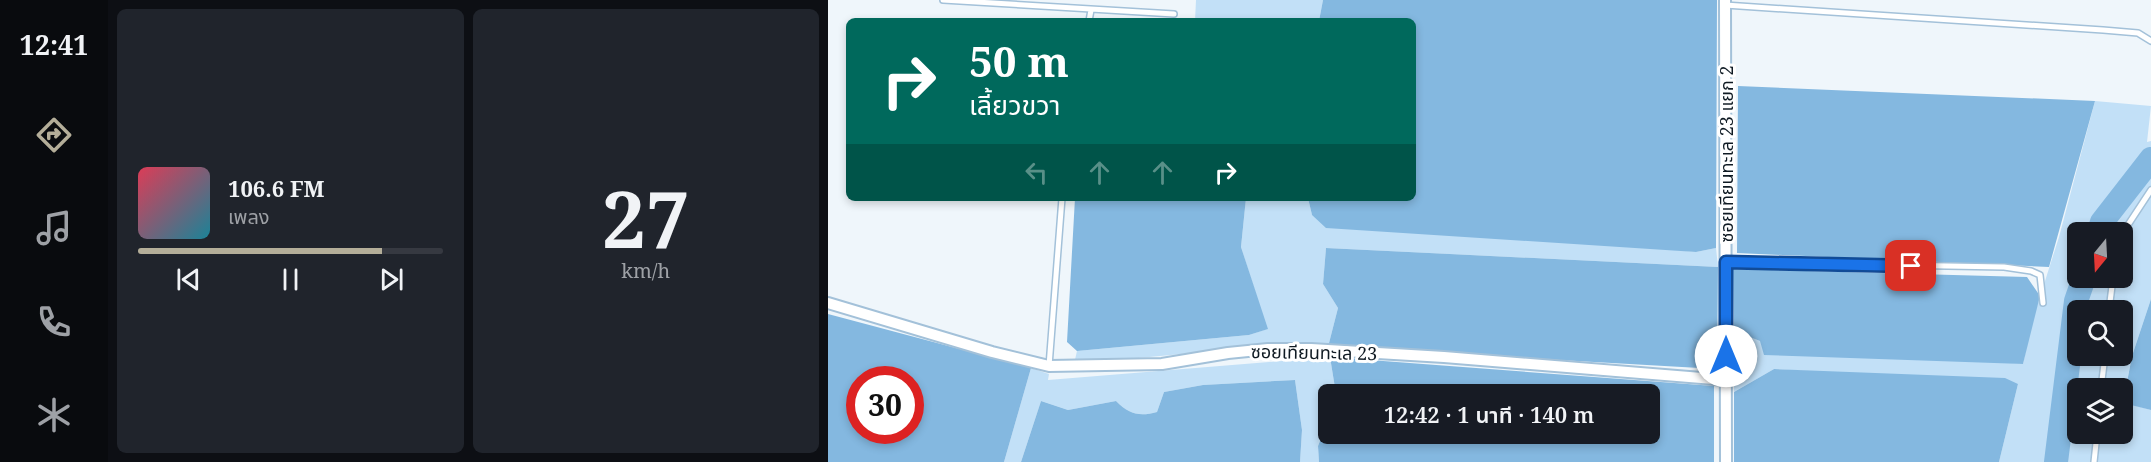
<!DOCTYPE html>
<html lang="th">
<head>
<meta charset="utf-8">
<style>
	:root { --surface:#171b24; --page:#20242c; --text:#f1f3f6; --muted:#9ea1a6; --line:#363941; --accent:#b4ae99 }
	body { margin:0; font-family:"Noto Serif","Noto Sans Thai",serif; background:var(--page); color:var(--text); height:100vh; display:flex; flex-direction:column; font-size:22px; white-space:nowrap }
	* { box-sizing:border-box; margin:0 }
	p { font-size:20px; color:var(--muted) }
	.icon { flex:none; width:33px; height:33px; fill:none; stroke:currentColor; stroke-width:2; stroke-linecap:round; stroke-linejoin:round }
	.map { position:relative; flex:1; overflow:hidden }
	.drawer { display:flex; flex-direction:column; gap:9px; padding:9px; background:#0d0f14; width:720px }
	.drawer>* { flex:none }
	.top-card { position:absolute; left:18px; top:18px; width:570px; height:183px; border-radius:9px; box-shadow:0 3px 9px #0003; background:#00695c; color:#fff; overflow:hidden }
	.needle { width:39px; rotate:198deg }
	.controls { position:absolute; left:1239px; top:222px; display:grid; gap:12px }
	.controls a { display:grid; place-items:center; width:66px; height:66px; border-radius:9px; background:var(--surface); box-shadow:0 3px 9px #0003; font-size:30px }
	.speed { position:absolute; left:18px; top:366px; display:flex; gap:12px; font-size:30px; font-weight:700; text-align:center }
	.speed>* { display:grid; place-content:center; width:78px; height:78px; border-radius:50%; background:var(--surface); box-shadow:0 3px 9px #0003; line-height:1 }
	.speed .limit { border:9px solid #d22; background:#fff; color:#111 }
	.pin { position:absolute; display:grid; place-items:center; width:51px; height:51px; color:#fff; margin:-26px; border-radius:12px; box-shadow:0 3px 9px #0006 }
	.me { position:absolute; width:66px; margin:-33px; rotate:0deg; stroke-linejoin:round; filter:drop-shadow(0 0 4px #0008) }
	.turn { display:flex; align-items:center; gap:21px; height:126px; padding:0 24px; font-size:27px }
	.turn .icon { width:78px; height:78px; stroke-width:2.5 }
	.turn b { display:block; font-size:42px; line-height:51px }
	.lanes { display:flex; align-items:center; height:57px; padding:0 24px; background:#0003; justify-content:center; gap:30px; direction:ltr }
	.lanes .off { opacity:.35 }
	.drawer .tile { flex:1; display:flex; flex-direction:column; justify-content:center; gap:9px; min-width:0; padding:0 21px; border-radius:9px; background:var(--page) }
	.drawer .dial { align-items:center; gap:0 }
	.dial b { font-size:78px; line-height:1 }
	.song { display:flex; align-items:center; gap:18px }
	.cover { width:72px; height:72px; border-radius:9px; background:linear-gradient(135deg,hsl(350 70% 55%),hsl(190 70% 35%)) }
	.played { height:6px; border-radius:3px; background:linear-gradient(90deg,var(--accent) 80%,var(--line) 80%) }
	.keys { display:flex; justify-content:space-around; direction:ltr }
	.drawer .tiles { flex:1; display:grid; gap:9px; grid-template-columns:repeat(2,1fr) }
	.trip { position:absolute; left:490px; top:384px; width:342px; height:60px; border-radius:9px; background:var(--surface); box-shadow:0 3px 9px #0003; font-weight:600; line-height:60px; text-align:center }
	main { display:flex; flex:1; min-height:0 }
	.tabs { display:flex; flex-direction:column; width:108px; justify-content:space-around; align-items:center; background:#090b0e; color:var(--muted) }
	.tabs .icon { width:42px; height:42px }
	.tabs .active { color:var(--accent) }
	.tabs b { font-size:27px; color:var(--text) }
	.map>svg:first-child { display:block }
	.green { fill:#c2e0f7; fill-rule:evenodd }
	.water { fill:#84b8e0; fill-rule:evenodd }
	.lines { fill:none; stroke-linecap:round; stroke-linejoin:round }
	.river { stroke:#84b8e0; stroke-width:24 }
	.lane-casing { stroke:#a3c1d9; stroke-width:8 }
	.street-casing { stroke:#a3c1d9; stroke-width:14 }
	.lane { stroke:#fff; stroke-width:5 }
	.street { stroke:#fff; stroke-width:10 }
	.route-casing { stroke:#114b97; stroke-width:15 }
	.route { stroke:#1a73e8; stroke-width:10 }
	.labels { text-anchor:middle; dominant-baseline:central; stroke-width:6; stroke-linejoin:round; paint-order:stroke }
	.street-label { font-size:18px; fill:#0f1a23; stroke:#fff }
</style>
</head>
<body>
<main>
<nav class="tabs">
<b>12:41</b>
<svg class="icon active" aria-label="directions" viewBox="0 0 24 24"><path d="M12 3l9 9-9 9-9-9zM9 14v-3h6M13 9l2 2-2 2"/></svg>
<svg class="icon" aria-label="music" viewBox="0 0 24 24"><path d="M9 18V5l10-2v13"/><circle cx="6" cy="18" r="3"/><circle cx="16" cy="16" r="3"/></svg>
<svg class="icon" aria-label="phone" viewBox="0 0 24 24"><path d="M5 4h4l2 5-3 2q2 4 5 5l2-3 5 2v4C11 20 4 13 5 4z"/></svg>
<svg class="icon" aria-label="climate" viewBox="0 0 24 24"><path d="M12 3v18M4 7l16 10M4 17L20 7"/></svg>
</nav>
<section class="drawer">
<div class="tiles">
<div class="tile">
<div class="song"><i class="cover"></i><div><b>106.6 FM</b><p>เพลง</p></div></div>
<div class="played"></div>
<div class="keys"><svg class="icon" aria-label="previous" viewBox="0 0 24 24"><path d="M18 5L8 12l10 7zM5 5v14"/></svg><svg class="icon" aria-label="pause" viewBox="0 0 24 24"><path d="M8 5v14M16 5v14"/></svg><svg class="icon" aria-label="next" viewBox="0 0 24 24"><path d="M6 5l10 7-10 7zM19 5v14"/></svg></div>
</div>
<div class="tile dial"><b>27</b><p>km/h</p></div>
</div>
</section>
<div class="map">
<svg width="1323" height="462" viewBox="0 0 1323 462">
	<rect width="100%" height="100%" fill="#eff6fb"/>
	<path class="green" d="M368,0H495L491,21H367Z
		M1267,101L1323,106L1319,142L1323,141V299L1304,356L1295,402L1323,410V462H1171L1190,384L946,369L906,392V331L932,341L1195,364L1204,322L1231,237ZM1250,232H1294V278H1250ZM1250,310H1294V356H1250ZM1250,388H1294V434H1250Z
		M418,198H480L484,215L868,252L888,248L890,267L498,248L495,284L510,308L500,347H429L246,364L249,351L421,335L439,329L413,247Z
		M502,357L508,394H501V418L490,446L491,462H472L474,430L467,380L375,385L336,392L329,412C311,417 301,414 288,401L240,410L213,401L193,462H176L203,368L221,374L220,380Z"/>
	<path class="water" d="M495,0H889L888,248L868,252L498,228L484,215L480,198H585V21H491Z
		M910,86L1267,101L1221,267L909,253Z
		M247,198H418L413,247L440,329L421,335L249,351L239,342Z
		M498,248L890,267L889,369L500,347L510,308L495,284Z
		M905,269L1199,277L1212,296L1195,364L936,355L932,341L906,331Z
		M1323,299V410L1295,403L1304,356Z
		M0,314L203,368L176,462H0ZM32,380H82V430H32Z
		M502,357L886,386V462H491L490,446L501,418V434H822V394H508Z
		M946,369L1177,378L1190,384L1171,462H906V392Z
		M467,380L474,430L472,462H193L213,401L240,410L288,401C301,414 311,417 329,412L336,392L375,385Z"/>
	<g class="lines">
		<path class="river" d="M1271,232L1274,222L1323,159
			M1228,462L1248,301L1256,278"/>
		<g class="lane-casing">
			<path id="lane" d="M115,0L346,14
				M897,5L1275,30L1310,33L1323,41
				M261,21L263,10
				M1294,234L1323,190
				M898,262L1176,267L1203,271L1212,275L1215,303
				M1281,310L1285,278
				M221,366L234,198
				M1273,388L1277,356
				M1266,462L1269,434"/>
		</g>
		<g class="street-casing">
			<path id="street" d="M897,0L898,462
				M0,303L164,352L221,366L334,364L400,353L440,349H483L616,357L898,380"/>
		</g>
		<use href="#lane" class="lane"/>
		<use href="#street" class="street"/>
	</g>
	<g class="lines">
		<g class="route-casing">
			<path id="route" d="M898,356V262L1083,266"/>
		</g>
		<use href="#route" class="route"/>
	</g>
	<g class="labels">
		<g class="street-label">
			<text transform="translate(898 154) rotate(-90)">ซอยเทียนทะเล 23 แยก 2</text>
			<text transform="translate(486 352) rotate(1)">ซอยเทียนทะเล 23</text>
		</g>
	</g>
</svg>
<div class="controls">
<a><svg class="needle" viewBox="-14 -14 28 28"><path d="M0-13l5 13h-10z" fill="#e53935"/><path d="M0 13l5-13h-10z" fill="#9ea1a6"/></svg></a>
<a><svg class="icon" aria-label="search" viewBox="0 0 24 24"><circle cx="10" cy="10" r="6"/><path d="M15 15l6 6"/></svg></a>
<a><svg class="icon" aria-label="layers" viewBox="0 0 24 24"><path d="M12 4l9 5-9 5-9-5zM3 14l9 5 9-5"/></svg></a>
</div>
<div class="speed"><div class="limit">30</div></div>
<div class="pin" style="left:1083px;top:266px;background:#d93025"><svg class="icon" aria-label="arrive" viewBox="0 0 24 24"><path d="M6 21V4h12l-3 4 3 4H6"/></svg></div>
<svg class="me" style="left:898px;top:356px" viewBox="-20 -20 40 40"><circle r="19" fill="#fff"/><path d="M0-13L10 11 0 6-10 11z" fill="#1a73e8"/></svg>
<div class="trip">12:42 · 1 นาที · 140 m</div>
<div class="top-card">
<div class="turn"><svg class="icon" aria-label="right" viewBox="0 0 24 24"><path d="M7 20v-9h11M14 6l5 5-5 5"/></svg><div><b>50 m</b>เลี้ยวขวา</div></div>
<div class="lanes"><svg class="icon off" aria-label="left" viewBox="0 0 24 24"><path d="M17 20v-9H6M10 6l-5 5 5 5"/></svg><svg class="icon off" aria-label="ahead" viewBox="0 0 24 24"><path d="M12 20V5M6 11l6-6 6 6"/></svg><svg class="icon off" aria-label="ahead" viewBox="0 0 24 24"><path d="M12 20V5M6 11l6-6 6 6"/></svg><svg class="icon" aria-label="right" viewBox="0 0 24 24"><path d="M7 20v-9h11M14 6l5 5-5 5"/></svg></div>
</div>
</div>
</main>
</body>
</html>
